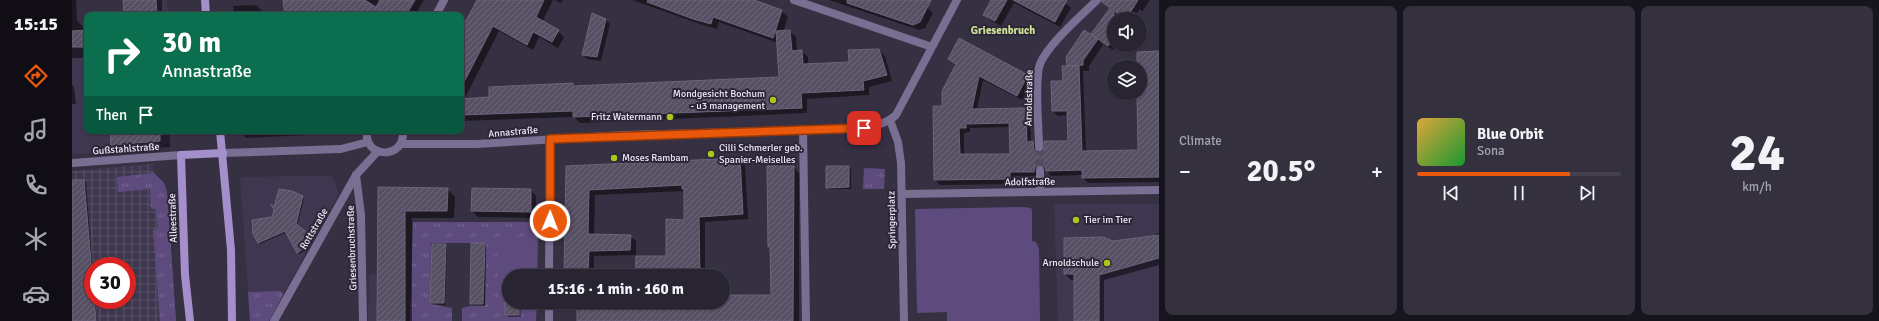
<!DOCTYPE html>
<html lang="en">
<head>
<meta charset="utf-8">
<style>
	:root { --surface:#282432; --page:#34303e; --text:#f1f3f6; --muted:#a5a4ac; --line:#44414d; --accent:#ea580c }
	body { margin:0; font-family:Signika,sans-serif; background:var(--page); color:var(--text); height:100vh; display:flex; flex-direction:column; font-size:15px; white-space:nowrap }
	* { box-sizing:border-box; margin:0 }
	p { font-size:13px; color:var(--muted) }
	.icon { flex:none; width:22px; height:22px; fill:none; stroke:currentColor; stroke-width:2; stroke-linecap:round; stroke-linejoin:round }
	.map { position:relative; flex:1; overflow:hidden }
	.drawer { display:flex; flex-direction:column; gap:6px; padding:6px; background:#16141c; width:720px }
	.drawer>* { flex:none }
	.hud { position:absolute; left:12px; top:12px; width:380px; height:122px; border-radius:8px; box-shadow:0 1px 3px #0004,0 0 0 1px var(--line); background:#0b6e4f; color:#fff; overflow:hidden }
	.tools { position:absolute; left:1035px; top:12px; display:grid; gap:8px }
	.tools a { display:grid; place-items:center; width:40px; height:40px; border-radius:50%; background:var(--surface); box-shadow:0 1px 3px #0004,0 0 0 1px var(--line); font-size:20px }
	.speed { position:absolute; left:12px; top:257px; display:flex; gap:8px; font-size:20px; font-weight:700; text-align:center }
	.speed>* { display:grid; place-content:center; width:52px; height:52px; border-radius:50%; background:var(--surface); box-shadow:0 1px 3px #0004,0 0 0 1px var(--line); line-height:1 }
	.speed .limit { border:6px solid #d22; background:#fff; color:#111 }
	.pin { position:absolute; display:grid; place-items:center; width:34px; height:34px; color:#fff; margin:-17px; border-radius:8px; box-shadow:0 2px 6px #0006 }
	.me { position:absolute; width:44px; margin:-22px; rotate:1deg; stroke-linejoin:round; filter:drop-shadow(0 0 3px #0008) }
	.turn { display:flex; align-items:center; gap:14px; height:84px; padding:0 12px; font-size:18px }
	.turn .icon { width:52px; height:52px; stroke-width:2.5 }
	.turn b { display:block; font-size:28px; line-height:34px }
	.then { display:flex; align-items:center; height:38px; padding:0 12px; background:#0003; gap:8px; font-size:15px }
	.big { font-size:30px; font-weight:700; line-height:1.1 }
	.drawer .widget { flex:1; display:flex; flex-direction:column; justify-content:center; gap:6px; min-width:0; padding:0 14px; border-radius:8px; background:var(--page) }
	.drawer .dial { align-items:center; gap:0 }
	.dial b { font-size:52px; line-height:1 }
	.song { display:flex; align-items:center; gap:12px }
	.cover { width:48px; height:48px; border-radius:6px; background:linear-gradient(135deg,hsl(40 70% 55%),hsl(130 70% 35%)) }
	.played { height:4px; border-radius:2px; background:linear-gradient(90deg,var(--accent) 75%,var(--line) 75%) }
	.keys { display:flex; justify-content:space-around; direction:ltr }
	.heat { display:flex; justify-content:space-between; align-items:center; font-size:22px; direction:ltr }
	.drawer .tiles { flex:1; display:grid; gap:6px; grid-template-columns:repeat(3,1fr) }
	.trip { position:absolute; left:430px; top:269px; width:228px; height:40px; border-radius:20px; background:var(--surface); box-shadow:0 1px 3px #0004,0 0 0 1px var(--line); font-weight:700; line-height:40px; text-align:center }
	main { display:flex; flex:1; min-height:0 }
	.tabs { display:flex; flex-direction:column; width:72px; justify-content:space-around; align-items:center; background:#100e14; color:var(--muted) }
	.tabs .icon { width:28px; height:28px }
	.tabs .current { color:var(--accent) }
	.tabs b { font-size:18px; color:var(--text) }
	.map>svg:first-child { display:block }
	.built { fill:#3f364f }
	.industrial { fill:url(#industrial-grid); fill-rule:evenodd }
	.grass { fill:url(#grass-tufts) }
	.park { fill:#5e4b7e }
	.shadow { fill:#0007; fill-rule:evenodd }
	.building { fill:url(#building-hatch); stroke:#6b657a; fill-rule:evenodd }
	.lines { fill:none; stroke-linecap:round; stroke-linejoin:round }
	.minor-tunnel { stroke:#514c5e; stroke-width:8; stroke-dasharray:8 4; stroke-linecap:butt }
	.minor { stroke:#7b6e93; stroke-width:8 }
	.tertiary { stroke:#7b6e93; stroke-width:8 }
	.secondary { stroke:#a38fc9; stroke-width:8 }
	.route-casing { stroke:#983908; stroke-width:10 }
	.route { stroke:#ea580c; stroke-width:7 }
	.poi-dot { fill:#a9c719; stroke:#2c2638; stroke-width:1.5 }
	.labels { text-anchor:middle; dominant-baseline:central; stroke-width:4; stroke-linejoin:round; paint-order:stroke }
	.poi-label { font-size:10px; fill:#ede9f6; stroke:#2c2638; text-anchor:end }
	.street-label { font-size:10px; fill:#ede9f6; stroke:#2c2638 }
	.neighbourhood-label { font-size:11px; font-weight:bold; fill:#cfe297; stroke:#2c2638 }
</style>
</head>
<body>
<main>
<nav class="tabs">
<b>15:15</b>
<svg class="icon current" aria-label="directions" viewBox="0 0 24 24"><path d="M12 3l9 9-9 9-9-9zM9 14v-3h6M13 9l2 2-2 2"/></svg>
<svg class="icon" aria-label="music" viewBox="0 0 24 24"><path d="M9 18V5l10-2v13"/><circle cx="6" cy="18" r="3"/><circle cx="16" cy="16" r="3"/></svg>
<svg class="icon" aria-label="phone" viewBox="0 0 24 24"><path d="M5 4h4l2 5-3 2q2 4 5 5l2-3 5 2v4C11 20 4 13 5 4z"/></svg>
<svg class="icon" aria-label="climate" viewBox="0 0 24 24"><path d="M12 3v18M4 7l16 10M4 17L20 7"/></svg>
<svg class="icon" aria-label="car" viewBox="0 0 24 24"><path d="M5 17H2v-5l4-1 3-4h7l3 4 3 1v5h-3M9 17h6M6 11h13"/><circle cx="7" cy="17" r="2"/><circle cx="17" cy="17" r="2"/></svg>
</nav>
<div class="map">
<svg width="1087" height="321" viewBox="0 0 1087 321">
	<defs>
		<pattern id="industrial-grid" width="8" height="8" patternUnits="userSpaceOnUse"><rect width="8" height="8" fill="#3f364f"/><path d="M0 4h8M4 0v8" fill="none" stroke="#5b5369"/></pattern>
		<pattern id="grass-tufts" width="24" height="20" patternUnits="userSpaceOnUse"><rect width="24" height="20" fill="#5e4b7e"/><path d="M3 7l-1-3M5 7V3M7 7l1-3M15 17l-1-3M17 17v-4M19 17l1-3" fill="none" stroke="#756591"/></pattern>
		<pattern id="building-hatch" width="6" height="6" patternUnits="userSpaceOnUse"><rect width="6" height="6" fill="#575065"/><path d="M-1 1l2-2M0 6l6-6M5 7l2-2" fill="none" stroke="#6f697c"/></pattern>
	</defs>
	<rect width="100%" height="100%" fill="#363043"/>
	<path class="built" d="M51,0H95L96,15H52Z
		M15,30V131H100L98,142L95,145L82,148L0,155V31Z
		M232,176H260L267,193L211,295L210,292L208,291L176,292L168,179L170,177Z
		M982,204H1087V321H986Z
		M297,275H333V321H296Z"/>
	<path class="industrial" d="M81,164L82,173L92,183L95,192L104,321H0V171ZM21,266H55V300H21Z"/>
	<path class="grass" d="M792,168L813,169L812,189H791Z
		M82,173L92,183L95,192L104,321H88L81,230L86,229L84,209H79L78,189L46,192L45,177Z
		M341,222H466L465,276H437V302H465L464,321H390V308L398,306H413L414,243H359L358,304L380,308V321H338Z
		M208,291L210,292L211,295L197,321H178L176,292Z"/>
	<path class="park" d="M952,207L959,208L960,210V241L964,242L967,249L968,321H875V312L845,313L843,209Z
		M425,236L466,237L465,276H437V297H426Z"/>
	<path class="shadow" d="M0,0H4L5,21L12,28V32L15,31V58H0Z
		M52,0H90V15H53Z
		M212,0H306L307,3L309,0H352L343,15H214Z
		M407,0H481L470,22L486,31L492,37L486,48L467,37L461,50L427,31L392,100L419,98L501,84L504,87L708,78L706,43L647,22L645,29L628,24L560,0H679L710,11L716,17L711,32L718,31L724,37L725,51H730L736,57V65L778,63L807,50L813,56L820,81L797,87V95L735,99V113L508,123L502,117L389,121V32Z
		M482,0H491L489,3Z
		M757,0H836L855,7L861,13L853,28L847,30Z
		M920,0H989L999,8L988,27L942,3L929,26L918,20L912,15Z
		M1044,0H1078L1070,12L1068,9L1061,19H1042V45H1044L1041,50L1027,41L1031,45L1017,66V71H1011L1014,152L1067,151L1068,67H1066L1087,52V182L1016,183L1011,178V175L979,176L974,169L968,172L967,176H943V184L868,185L863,180L862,107L871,106L885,65L877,59L955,76L960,81L950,100L911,80L905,109H954L958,113L959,142L966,147V153L997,142L996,115L986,116L981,111L997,67L996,65L1024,38L1020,34ZM1025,39L1026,40L1009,65L1008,64ZM939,127V155H892V133L898,132V128Z
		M184,5L190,11V15H162L161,6Z
		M521,15L534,20L538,24L529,61L515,59L511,55Z
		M0,85L2,87L4,104H0Z
		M39,131H98V147L47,151L40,145Z
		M168,131H280L279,133L174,138Z
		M668,159L673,165L676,219L633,222V276H564L595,257L613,221V191L523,195L522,235L558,236L564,241V255L522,256V276H493L495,167Z
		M722,167L727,173V321H506V302H651V296H700L699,249L697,246Z
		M777,167L779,169V189H756L755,187Z
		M0,181H12L14,182L21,271V300H23L25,321H0Z
		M307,188L375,189L383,197L382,218H340V321H306Z
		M459,190L464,196V218L406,217L400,211Z
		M230,197L232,199L225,226L241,239L236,249L227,254L215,232L188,244L187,242L201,218Z
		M1087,233V265L1032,280V321H1003V280H999L993,274V239L1041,242L1084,236L1083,234Z
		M412,244L414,246L413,305H401L399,303Z
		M374,245L375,247L373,305L361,304L359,302Z
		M434,298H437V302H448L449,317H436L434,315Z"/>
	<path class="building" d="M51,0H84L85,15H52Z
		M211,0H293L304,7L308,0H343L334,15H213Z
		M405,0H472L464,17L487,30L480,42L461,32L455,45L421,26L389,88V30Z
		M576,0H682L710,10L701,38L641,17L639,24L621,19L575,2Z
		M775,0H859L848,22L841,25L775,3Z
		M919,0H935L923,21L911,15Z
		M941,0H995L983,22Z
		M1030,0H1066L1054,19L1042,11V37L1036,46L1019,34L1038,8L1030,2Z
		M520,13L534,19L525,57L510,55Z
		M15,30V47H0V31Z
		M718,30L720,51L730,50L731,64L777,62L776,50L807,49L815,75L791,81L792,90L729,93L730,108L501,117V111L389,115V99L417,97V87L501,83V86L707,77L704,31Z
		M1012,30L1026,39L1011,60V65L995,66L994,57Z
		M887,38L956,75L945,96L907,76L900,109L954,108L955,142L961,141L962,150L967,152L972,149V141H996L995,111H980L979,81H991L990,66H1007L1010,151L1066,150L1065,93H1068V67H1065V52L1087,51V177L1010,178V170L974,171L973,167L968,165L963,167L962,172H938V179L862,180L861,106H870V91L884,64L876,59ZM937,123L938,154H888L887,128H894V124Z
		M38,131H88V141L39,145Z
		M668,158L671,214L627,217L628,276H563L564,256H594V219L612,220V189H610V185L517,190L516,234L559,235L558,250L517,251L516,276H492L494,166Z
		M695,166H722L721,321H505V302H651V295H699L698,246L696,247Z
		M754,166H777V187L754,188Z
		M0,180H12L24,321H0Z
		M306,187L376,188L375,211H333V321H305Z
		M400,188L459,189V212L399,211Z
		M207,189L220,191L231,196L224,224L240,236L234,247L225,253L213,231L186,243L181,234L180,220L200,217L202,210L199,204L202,207Z
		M1087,235V258L1027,275V321H1002V274H992V238L1031,237L1041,241Z
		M399,243H413L411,304H398Z
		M360,244H374L372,303H358Z
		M433,302H447V315H433Z"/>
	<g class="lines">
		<path class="minor-tunnel" d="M967,147L968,170"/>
		<path class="minor" d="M722,0L860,47
			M818,120L826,142L829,163L832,321
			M731,129L734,321
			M329,144H405L553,135L780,129C796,127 812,126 824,115L885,0
			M967,147C967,127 962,80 968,64C976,44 1009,16 1025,0
			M151,153L269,149L296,142
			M0,163L109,155
			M968,170V192
			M284,175L289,215L291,321
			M830,194L1087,190
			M477,276L478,139
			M477,321V302"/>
		<path class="tertiary" d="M364,15L372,0
			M295,131C291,158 333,161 331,131
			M202,321L284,175L306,151"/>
		<path class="secondary" d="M133,0L134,15
			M148,131L159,250L160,321
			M118,321L113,275L109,155L151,153"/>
	</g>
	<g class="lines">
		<g class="route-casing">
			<path id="route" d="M478,221V139L792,128"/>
		</g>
		<use href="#route" class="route"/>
	</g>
	<g class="poi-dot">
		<circle cx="701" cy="100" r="4"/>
		<circle cx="598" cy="117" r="4"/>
		<circle cx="639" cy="154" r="4"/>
		<circle cx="542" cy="158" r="4"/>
		<circle cx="1004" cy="220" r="4"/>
		<circle cx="1035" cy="263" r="4"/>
	</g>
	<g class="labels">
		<g class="poi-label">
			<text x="693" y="94">Mondgesicht Bochum<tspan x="693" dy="12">- u3 management</tspan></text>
			<text x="590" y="117">Fritz Watermann</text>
			<text x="647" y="148" text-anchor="start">Cilli Schmerler geb.<tspan x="647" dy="12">Spanier-Meiselles</tspan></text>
			<text x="550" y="158" text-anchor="start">Moses Rambam</text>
			<text x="1012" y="220" text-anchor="start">Tier im Tier</text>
			<text x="1027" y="263">Arnoldschule</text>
		</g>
		<g class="street-label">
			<text transform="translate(957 98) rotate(-89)">Arnoldstraße</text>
			<text transform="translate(441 132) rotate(-5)">Annastraße</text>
			<text transform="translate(54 149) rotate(-4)">Gußstahlstraße</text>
			<text transform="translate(958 182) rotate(-1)">Adolfstraße</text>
			<text transform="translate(101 218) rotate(-92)">Alleestraße</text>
			<text transform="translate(820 220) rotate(-91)">Springerplatz</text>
			<text transform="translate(242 229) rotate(-60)">Rottstraße</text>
			<text transform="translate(280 248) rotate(-92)">Griesenbruchstraße</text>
		</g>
		<g class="neighbourhood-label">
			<text x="931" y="30">Griesenbruch</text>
		</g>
	</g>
</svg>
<div class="tools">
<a><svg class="icon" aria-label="sound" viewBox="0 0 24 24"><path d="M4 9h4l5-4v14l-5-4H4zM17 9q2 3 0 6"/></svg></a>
<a><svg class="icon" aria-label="layers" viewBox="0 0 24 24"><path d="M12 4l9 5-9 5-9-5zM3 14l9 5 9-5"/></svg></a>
</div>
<div class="speed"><div class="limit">30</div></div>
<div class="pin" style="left:792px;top:128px;background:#d93025"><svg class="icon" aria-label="arrive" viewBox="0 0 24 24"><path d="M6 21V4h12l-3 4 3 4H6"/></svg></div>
<svg class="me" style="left:478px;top:221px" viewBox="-20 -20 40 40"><circle r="17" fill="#ea580c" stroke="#fff" stroke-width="3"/><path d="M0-11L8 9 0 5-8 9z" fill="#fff"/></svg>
<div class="trip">15:16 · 1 min · 160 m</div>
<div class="hud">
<div class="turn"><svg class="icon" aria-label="right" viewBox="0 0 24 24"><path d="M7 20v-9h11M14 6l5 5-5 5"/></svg><div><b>30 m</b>Annastraße</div></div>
<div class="then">Then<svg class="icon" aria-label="arrive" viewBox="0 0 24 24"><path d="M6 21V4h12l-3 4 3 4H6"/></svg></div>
</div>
</div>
<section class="drawer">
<div class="tiles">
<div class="widget"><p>Climate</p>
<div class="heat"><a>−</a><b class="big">20.5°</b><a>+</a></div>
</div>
<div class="widget">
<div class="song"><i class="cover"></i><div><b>Blue Orbit</b><p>Sona</p></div></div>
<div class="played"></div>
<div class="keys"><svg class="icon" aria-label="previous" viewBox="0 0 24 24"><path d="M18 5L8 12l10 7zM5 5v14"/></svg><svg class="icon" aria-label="pause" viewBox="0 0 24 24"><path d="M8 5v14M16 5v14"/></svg><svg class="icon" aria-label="next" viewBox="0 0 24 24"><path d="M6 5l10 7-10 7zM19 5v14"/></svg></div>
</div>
<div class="widget dial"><b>24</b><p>km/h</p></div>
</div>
</section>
</main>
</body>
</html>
